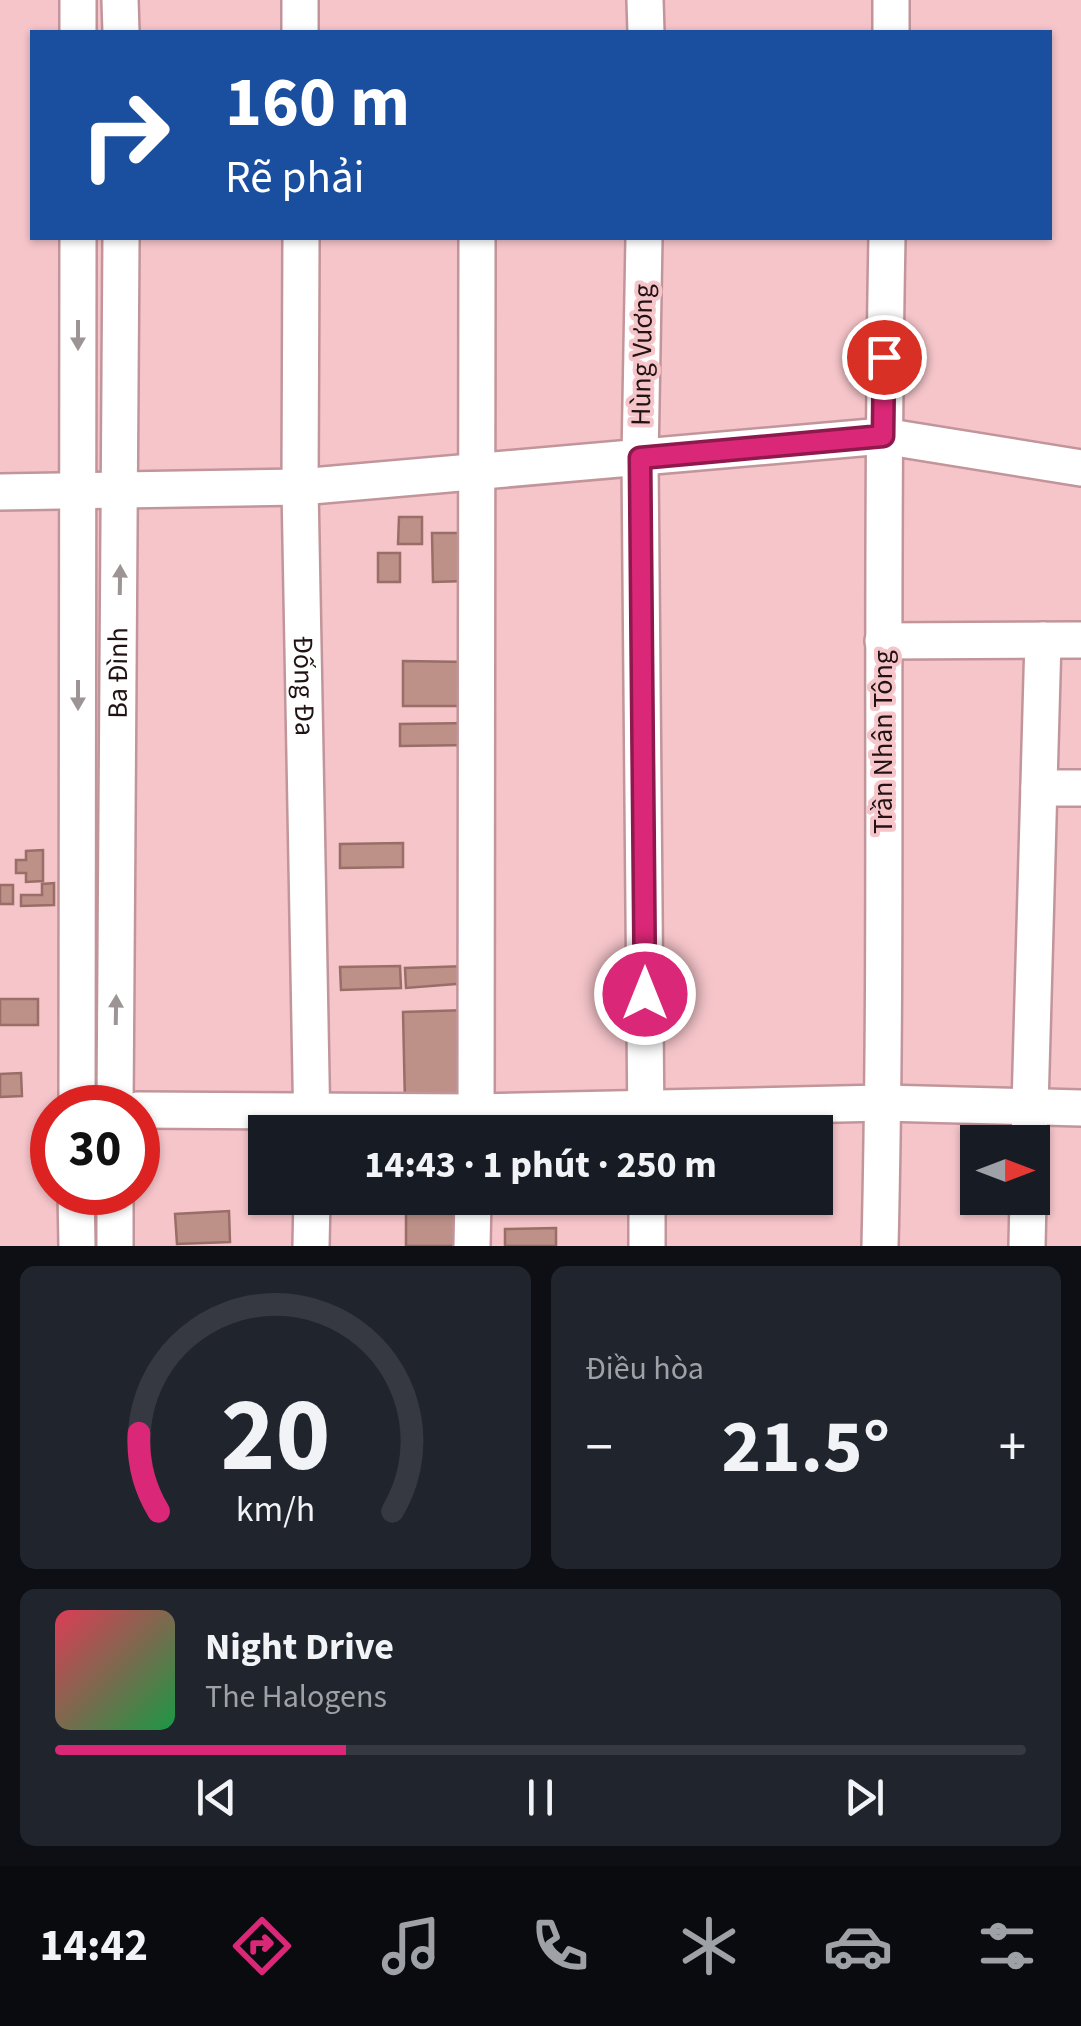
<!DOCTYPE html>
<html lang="vi">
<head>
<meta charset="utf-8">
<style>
	:root { --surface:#171b24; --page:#20242c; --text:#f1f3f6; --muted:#9ea1a6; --line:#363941; --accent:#db2777 }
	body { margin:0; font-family:"Source Sans 3",sans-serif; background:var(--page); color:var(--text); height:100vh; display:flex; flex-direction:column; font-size:38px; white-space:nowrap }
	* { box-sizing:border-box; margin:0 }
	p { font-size:32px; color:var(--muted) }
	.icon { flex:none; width:55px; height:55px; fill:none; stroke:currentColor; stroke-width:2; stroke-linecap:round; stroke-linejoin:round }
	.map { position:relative; height:1246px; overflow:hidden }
	.drawer { display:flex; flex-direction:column; gap:20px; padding:20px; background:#0d0f14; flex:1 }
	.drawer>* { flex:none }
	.guide { position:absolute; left:30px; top:30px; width:1022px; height:210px; border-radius:0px; box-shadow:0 2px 8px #0004; background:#1a4fa0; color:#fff; overflow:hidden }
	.needle { width:65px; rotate:90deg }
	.controls { position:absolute; left:960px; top:1125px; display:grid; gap:20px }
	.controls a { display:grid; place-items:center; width:90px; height:90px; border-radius:0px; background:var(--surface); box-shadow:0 2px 8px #0004; font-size:50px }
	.speed { position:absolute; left:30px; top:1085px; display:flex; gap:20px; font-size:50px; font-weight:700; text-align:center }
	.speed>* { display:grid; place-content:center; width:130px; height:130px; border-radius:50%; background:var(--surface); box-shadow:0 2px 8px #0004; line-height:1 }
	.speed .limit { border:15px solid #d22; background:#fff; color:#111 }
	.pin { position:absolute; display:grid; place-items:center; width:85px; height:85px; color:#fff; margin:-42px; border:5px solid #fff; border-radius:50%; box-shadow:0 2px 10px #0007 }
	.me { position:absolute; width:110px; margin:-55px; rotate:0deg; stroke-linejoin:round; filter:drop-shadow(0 0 8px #0008) }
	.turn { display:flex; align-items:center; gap:35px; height:210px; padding:0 30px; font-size:45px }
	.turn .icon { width:130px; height:130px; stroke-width:2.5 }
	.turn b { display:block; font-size:70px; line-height:85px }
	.big { font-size:75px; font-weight:700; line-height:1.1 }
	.drawer .tile { flex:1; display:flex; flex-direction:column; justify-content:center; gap:15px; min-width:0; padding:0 35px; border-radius:15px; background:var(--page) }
	.drawer .dial { align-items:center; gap:0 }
	.dial svg { height:260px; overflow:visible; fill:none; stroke:var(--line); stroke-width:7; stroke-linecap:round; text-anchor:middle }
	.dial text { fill:var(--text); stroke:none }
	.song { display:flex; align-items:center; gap:30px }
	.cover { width:120px; height:120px; border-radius:15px; background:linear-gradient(135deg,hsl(350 70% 55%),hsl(140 70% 35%)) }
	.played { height:10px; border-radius:5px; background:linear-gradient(90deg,var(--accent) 30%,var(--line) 30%) }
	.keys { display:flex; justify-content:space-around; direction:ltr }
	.heat { display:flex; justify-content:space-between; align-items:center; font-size:55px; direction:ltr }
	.drawer .tiles { flex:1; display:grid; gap:20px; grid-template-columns:1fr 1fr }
	.tile:last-child { grid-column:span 2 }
	.trip { position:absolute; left:248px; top:1115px; width:585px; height:100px; border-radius:0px; background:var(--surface); box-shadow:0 2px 8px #0004; font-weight:700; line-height:100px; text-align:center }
	.tabs { display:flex; height:160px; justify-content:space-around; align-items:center; background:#090b0e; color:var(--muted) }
	.tabs .icon { width:70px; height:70px }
	.tabs .selected { color:var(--accent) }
	.tabs b { font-size:45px; color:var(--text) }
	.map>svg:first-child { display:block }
	.building { fill:#bd9188; stroke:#986e66; stroke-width:2.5 }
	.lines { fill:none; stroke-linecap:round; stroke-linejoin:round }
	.minor-casing { stroke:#c2959a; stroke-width:40 }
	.minor { stroke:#fff; stroke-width:35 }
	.oneway { fill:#9c9495 }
	.route-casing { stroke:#8e194d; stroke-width:25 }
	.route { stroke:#db2777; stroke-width:18 }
	.labels { text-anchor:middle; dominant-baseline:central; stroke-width:8; stroke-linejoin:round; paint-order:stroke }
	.street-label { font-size:28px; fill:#221214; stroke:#f5c5ca }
</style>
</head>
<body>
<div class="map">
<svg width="1081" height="1246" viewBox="0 0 1081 1246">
	<rect width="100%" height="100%" fill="#f5c5ca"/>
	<path class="building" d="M399,517H422V544H398Z
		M432,533H466V581L433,582Z
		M378,553H400V582H378Z
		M403,661L469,662V706H403Z
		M470,723V745L400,746V724Z
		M403,843V867L340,868V844Z
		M43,850V881L26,882V873H16V860H26V851Z
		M54,883V905L21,906V895H42V884Z
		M0,885H13V904H0Z
		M400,966L401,988L341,990L340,967Z
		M468,966V983L406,988L405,968Z
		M0,999H38V1025H0Z
		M468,1010L471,1101L405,1103L403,1012Z
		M21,1073L22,1096L0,1097V1074Z
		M401,1124L402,1132H342L349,1125Z
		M337,1198H403L404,1207L337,1208Z
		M468,1207L469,1246H406V1208Z
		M229,1211L230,1242L177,1244L175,1214Z
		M556,1228V1246H505V1229Z"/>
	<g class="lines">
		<g class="minor-casing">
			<g id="minor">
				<path d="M78,0V32"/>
				<path d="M120,0L121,32"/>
				<path d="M300,0V32"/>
				<path d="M645,0L646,32"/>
				<path d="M891,32V0"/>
				<path id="s1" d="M301,238L300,487L312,1131"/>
				<path d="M644,238L640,459L646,1131"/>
				<path d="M0,492L300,487L883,436L1081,468"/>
				<path d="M883,641L1081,640"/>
				<path d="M1039,788H1081"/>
				<path d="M77,1108L78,238"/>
				<path id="s2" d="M115,1108L121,238"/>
				<path d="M138,1110L477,1112L883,1103L1081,1108"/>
				<path d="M476,1131L477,238"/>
				<path d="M1029,1142L1043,640"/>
				<path d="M76,1192L77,1246"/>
				<path d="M115,1192V1246"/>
				<path d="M647,1198V1246"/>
				<path d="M311,1246L312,1198"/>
				<path d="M472,1246L473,1198"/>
				<path d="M880,1246C888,910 880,574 887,238"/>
				<path d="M1027,1246L1028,1198"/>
			</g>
		</g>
		<use href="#minor" class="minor"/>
	</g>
	<defs><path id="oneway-solid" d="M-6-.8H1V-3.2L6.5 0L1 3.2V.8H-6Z" transform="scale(2.5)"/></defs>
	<g class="oneway">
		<use href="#oneway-solid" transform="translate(78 335) rotate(90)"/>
		<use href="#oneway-solid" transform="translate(120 580) rotate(-89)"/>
		<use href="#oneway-solid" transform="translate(78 695) rotate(90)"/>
		<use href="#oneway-solid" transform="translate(116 1010) rotate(-89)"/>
	</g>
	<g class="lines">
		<g class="route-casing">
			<path id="route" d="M645,994L640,458L883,436L884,357"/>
		</g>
		<use href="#route" class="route"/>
	</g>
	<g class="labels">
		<g class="street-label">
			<text transform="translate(642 355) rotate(-89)">Hùng Vương</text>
			<text stroke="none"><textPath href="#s2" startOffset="435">Ba Đình</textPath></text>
			<text stroke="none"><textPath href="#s1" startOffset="448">Đống Đa</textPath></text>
			<text transform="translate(883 742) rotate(-90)">Trần Nhân Tông</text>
		</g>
	</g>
</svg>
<div class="controls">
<a><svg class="needle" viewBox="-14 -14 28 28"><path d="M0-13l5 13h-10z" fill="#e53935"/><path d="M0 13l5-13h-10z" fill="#9ea1a6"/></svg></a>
</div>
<div class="speed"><div class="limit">30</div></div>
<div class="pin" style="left:884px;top:357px;background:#d93025"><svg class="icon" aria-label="arrive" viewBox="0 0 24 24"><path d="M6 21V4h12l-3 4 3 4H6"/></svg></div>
<svg class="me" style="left:645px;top:994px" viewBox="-20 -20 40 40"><circle r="17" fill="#db2777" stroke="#fff" stroke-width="3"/><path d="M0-11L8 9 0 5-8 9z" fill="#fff"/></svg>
<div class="trip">14:43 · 1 phút · 250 m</div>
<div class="guide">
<div class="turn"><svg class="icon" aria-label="right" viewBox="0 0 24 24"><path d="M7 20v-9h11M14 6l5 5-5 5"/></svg><div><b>160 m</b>Rẽ phải</div></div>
</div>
</div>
<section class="drawer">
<div class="tiles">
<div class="tile dial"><svg viewBox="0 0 100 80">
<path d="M14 69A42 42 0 1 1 86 69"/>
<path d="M14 69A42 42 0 0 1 8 45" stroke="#db2777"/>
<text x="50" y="56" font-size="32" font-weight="700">20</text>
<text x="50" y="72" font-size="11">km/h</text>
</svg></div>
<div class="tile"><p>Điều hòa</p>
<div class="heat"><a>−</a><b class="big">21.5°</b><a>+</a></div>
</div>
<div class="tile">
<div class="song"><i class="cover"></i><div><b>Night Drive</b><p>The Halogens</p></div></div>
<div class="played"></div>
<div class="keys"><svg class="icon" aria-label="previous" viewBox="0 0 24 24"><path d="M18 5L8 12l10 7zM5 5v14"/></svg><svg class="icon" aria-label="pause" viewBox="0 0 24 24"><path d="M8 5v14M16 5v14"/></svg><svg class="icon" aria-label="next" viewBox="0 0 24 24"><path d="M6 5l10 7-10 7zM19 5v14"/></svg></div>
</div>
</div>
</section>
<nav class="tabs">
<b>14:42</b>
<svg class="icon selected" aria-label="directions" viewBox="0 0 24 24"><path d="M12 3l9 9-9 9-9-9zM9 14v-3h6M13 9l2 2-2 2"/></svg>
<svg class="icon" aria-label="music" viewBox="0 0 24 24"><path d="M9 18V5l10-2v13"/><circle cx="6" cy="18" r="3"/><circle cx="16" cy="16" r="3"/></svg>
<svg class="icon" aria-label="phone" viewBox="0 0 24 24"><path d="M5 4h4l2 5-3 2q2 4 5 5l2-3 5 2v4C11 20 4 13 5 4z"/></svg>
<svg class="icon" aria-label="climate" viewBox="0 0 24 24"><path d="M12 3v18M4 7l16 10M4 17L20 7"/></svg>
<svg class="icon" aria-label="car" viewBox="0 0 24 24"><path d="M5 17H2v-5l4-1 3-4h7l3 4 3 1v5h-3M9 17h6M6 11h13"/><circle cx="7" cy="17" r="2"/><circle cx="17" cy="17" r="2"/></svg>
<svg class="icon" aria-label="filters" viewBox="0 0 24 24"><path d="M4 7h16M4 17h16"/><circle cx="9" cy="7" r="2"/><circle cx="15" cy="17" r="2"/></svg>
</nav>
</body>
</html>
